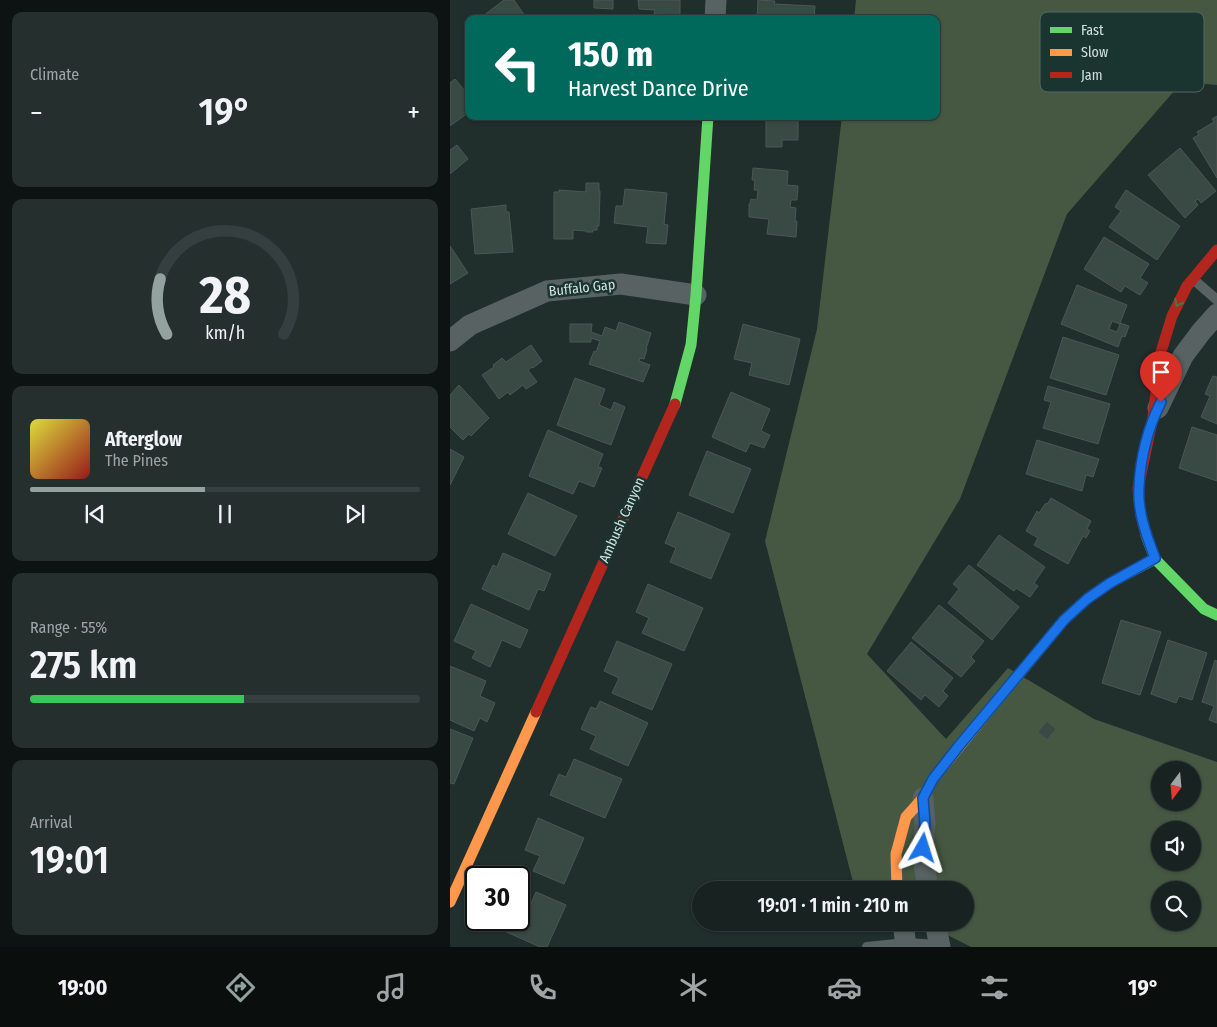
<!DOCTYPE html>
<html lang="en">
<head>
<meta charset="utf-8">
<style>
	:root { --surface:#182221; --page:#252f2e; --text:#f1f3f6; --muted:#9fa4a5; --line:#363f3f; --accent:#94a29f }
	body { margin:0; font-family:"Fira Sans Condensed",sans-serif; background:var(--page); color:var(--text); height:100vh; display:flex; flex-direction:column; font-size:19px; white-space:nowrap }
	* { box-sizing:border-box; margin:0 }
	p { font-size:16px; color:var(--muted) }
	.icon { flex:none; width:28px; height:28px; fill:none; stroke:currentColor; stroke-width:2; stroke-linecap:round; stroke-linejoin:round }
	.map { position:relative; flex:1; overflow:hidden }
	.panel { display:flex; flex-direction:column; gap:12px; padding:12px; background:#0d1312; width:450px }
	.panel>* { flex:none }
	.banner { position:absolute; left:15px; top:15px; width:475px; height:105px; border-radius:10px; box-shadow:0 1px 4px #0004,0 0 0 1px var(--line); background:#00695c; color:#fff; overflow:hidden }
	.needle { width:32px; rotate:196deg }
	.controls { position:absolute; left:701px; top:761px; display:grid; gap:10px }
	.controls a { display:grid; place-items:center; width:50px; height:50px; border-radius:50%; background:var(--surface); box-shadow:0 1px 4px #0004,0 0 0 1px var(--line); font-size:25px }
	.speed { position:absolute; left:15px; top:866px; display:flex; gap:10px; font-size:25px; font-weight:700; text-align:center }
	.speed>* { display:grid; place-content:center; width:65px; height:65px; border-radius:50%; background:var(--surface); box-shadow:0 1px 4px #0004,0 0 0 1px var(--line); line-height:1 }
	.speed .limit { border:2px solid #111; border-radius:8px; background:#fff; color:#111 }
	.pin { position:absolute; display:grid; place-items:center; width:42px; height:42px; color:#fff; margin:-51px -21px; border-radius:50% 50% 50% 0; rotate:-45deg; box-shadow:0 0 5px #0007 }
	.pin .icon { rotate:45deg }
	.me { position:absolute; width:55px; margin:-28px; rotate:6deg; stroke-linejoin:round; filter:drop-shadow(0 0 4px #0008) }
	.turn { display:flex; align-items:center; gap:18px; height:105px; padding:0 20px; font-size:22px }
	.turn .icon { width:65px; height:65px; stroke-width:2.5 }
	.turn b { display:block; font-size:35px; line-height:42px }
	.big { font-size:38px; font-weight:600; line-height:1.1 }
	.panel .widget { flex:1; display:flex; flex-direction:column; justify-content:center; gap:8px; min-width:0; padding:0 18px; border-radius:10px; background:var(--page) }
	.panel .dial { align-items:center; gap:0 }
	.dial svg { height:130px; overflow:visible; fill:none; stroke:var(--line); stroke-width:7; stroke-linecap:round; text-anchor:middle }
	.dial text { fill:var(--text); stroke:none }
	.song { display:flex; align-items:center; gap:15px }
	.cover { width:60px; height:60px; border-radius:8px; background:linear-gradient(135deg,hsl(60 70% 55%),hsl(0 70% 35%)) }
	.played { height:5px; border-radius:2px; background:linear-gradient(90deg,var(--accent) 45%,var(--line) 45%) }
	.keys { display:flex; justify-content:space-around; direction:ltr }
	.heat { display:flex; justify-content:space-between; align-items:center; font-size:28px; direction:ltr }
	.charge { height:8px; border-radius:4px; background:linear-gradient(90deg,#34c759 55%,var(--line) 0) }
	.trip { position:absolute; left:242px; top:881px; width:282px; height:50px; border-radius:25px; background:var(--surface); box-shadow:0 1px 4px #0004,0 0 0 1px var(--line); font-weight:600; line-height:50px; text-align:center }
	.tabs { display:flex; height:80px; justify-content:space-around; align-items:center; background:#0a0e0d; color:var(--muted) }
	.tabs .icon { width:35px; height:35px }
	.tabs .active { color:var(--accent) }
	.tabs b { font-size:22px; color:var(--text) }
	main { display:flex; flex:1; min-height:0 }
	.map>svg:first-child { display:block }
	.green { fill:#465842; fill-rule:evenodd }
	.building { fill:#394944; stroke:#4c5753; fill-rule:evenodd }
	.lines { fill:none; stroke-linecap:round; stroke-linejoin:round }
	.lane { stroke:#586262; stroke-width:10 }
	.street { stroke:#586262; stroke-width:21 }
	.fast { stroke:#63d668; stroke-width:11 }
	.slow { stroke:#ff974d; stroke-width:11 }
	.jam { stroke:#b3261e; stroke-width:11 }
	.oneway { stroke:#3b7d49 }
	.route-casing { stroke:#114b97; stroke-width:12 }
	.route { stroke:#1a73e8; stroke-width:9 }
	.labels { text-anchor:middle; dominant-baseline:central; stroke-width:5; stroke-linejoin:round; paint-order:stroke }
	.street-label { font-size:14px; fill:#d2e0dd; stroke:#1a342f }
	.key { fill:#1a342f; stroke:#516863; stroke-width:1 }
	.key-label { font-size:14px; fill:#d2e0dd }
</style>
</head>
<body>
<main>
<section class="panel">
<div class="widget"><p>Climate</p>
<div class="heat"><a>−</a><b class="big">19°</b><a>+</a></div>
</div>
<div class="widget dial"><svg viewBox="0 0 100 80">
<path d="M14 69A42 42 0 1 1 86 69"/>
<path d="M14 69A42 42 0 0 1 10 35" stroke="#94a29f"/>
<text x="50" y="56" font-size="32" font-weight="700">28</text>
<text x="50" y="72" font-size="11">km/h</text>
</svg></div>
<div class="widget">
<div class="song"><i class="cover"></i><div><b>Afterglow</b><p>The Pines</p></div></div>
<div class="played"></div>
<div class="keys"><svg class="icon" aria-label="previous" viewBox="0 0 24 24"><path d="M18 5L8 12l10 7zM5 5v14"/></svg><svg class="icon" aria-label="pause" viewBox="0 0 24 24"><path d="M8 5v14M16 5v14"/></svg><svg class="icon" aria-label="next" viewBox="0 0 24 24"><path d="M6 5l10 7-10 7zM19 5v14"/></svg></div>
</div>
<div class="widget"><p>Range · 55%</p><b class="big">275 km</b><div class="charge"></div></div>
<div class="widget"><p>Arrival</p><b class="big">19:01</b></div>
</section>
<div class="map">
<svg width="767" height="947" viewBox="0 0 767 947">
	<rect width="100%" height="100%" fill="#202e2c"/>
	<path class="green" d="M406,0H767V85L732,82L617,214L510,499L417,654L496,739L558,668L644,719L767,762V947H521L474,923L516,922V890H411L404,886L315,541L367,329L392,116H486V19H404ZM710,770H742V802H710ZM710,830H742V862H710ZM710,890H742V922H710Z"/>
	<path class="building" d="M54,0H64L77,19H29Z
		M144,0H163V9L144,8Z
		M188,0H230V15L204,14L205,10L189,9Z
		M308,0L325,1L324,4L365,6L364,19H307Z
		M5,79L19,96V115H15L0,126V83Z
		M316,116H348V140H332V147H316Z
		M767,116V178L743,138L749,135L747,132L764,122L762,119Z
		M7,145L18,159L0,174V150Z
		M730,148L766,191L751,203L748,199L745,201L748,205L735,218L698,175Z
		M303,168L338,171L337,185L348,186L347,200H341L340,207L346,208L345,221H347L346,237L317,234L319,219L299,217V204H300L301,199L307,200L308,190H304L305,180H302Z
		M136,183H149V191H150L149,226H147V230H143V232H136V231L123,230V239H104V192H109V190L136,192Z
		M175,189L217,193L214,224L218,225L216,244L196,243L198,227L164,223L166,206H173Z
		M676,190L730,226L707,260L659,227L671,211L665,207Z
		M56,205V212H59L63,252L25,254L21,209Z
		M654,237L699,264L690,278L698,283L690,295L675,286L671,292L634,269Z
		M0,246L18,273L0,284Z
		M627,285L677,305L670,323L679,326L675,337L672,336L668,347L611,324ZM662,321L670,324L667,332L659,329Z
		M169,322L201,333L196,349H197L194,359L190,358L189,361L200,365L193,382L139,364L144,351L146,352L150,341L141,338V342H120V324H142L141,332L152,336L155,327L166,331Z
		M293,324L350,339L339,385L299,375L302,363L284,359Z
		M613,337L669,355L656,395L600,378Z
		M81,345L92,361L83,368L82,367L78,370L87,382L76,389L73,385L60,395L58,392L49,399L32,375L44,367L43,365L52,358L56,362Z
		M763,376L767,377V424L751,417L760,396L755,394Z
		M125,378L155,389L149,405L161,410L164,402L175,407L161,445L107,425Z
		M9,385L39,418L21,436L19,434L13,440L0,427V395Z
		M598,386L660,404L648,444L593,428L601,402L594,400Z
		M281,392L320,409L311,431L320,435L314,448L300,443L296,452L262,437Z
		M742,427L767,435V481L729,468Z
		M98,430L153,454L148,467L152,468L144,487L129,481L123,494L79,476Z
		M587,440L649,459L643,477L636,475L632,491L576,474Z
		M0,449L14,457L0,485Z
		M257,451L301,469L283,513L239,495Z
		M78,493L127,516L105,556L58,534Z
		M601,498L641,521L637,529L640,531L636,538L633,536L618,564L584,545L588,538L576,531L587,511L589,513L595,504L598,503Z
		M228,512L280,534L261,579L220,562L226,548L215,543Z
		M549,535L595,567L584,583L588,586L580,597L566,588L564,591L527,565Z
		M53,553L101,574L94,591L88,589L79,610L32,589L43,565L47,567Z
		M519,565L569,607L542,640L498,603L509,589L503,584Z
		M198,584L253,608L234,651L192,633L199,618L186,612Z
		M21,604L78,630L70,648L52,640L40,667L22,658L26,651L4,641Z
		M489,605L534,641L521,657L525,661L511,677L462,638Z
		M671,620L711,632L690,695L652,683Z
		M718,640L757,653L742,700L729,696L726,703L701,694Z
		M167,641L222,664L202,710L162,693L169,678L154,671Z
		M461,642L503,678L493,691L498,696L489,707L475,695L471,700L437,671Z
		M765,660L767,661V723L759,720L764,706L752,702Z
		M0,666L36,681L30,696L45,703L37,722L30,718L24,731L0,720Z
		M150,701L198,723L178,766L140,749L146,736L131,729L141,707L146,709Z
		M597,721L606,729L597,740L588,732Z
		M0,729L23,738L4,784L0,783Z
		M124,759L172,779L155,818L100,795L109,774L116,777Z
		M88,818L134,838L114,884L83,871L90,856L75,850Z
		M69,892L72,893L69,900L80,906L86,892L116,905L97,947H90L41,925L43,920H69Z"/>
	<g class="lines">
		<path class="lane" d="M743,279L767,300
			M417,947L456,943L489,945"/>
		<path class="street" d="M265,19L266,0
			M0,341L20,325L97,291L171,284L246,295
			M708,408L733,356L751,332L767,314
			M473,798L475,824L473,848L474,864L478,890
			M453,922L456,947
			M485,922L490,947"/>
		<path class="fast" d="M225,404L241,345L246,295L258,116
			M696,535L705,559L754,609L767,615
			M531,720L614,620L637,599L660,583L705,559"/>
		<path class="slow" d="M447,890L446,854L456,817L473,798L483,779L531,720
			M0,902L86,712"/>
		<path class="jam" d="M696,535L691,516L688,488L703,417L711,352L722,316L737,286L767,250
			M86,712L225,404"/>
	</g>
	<defs><path id="oneway-chevron" d="M-2-3.5L2.5 0L-2 3.5" fill="none" stroke-width="1.6" stroke-linecap="round" stroke-linejoin="round" transform="scale(1.25)"/></defs>
	<use class="oneway" href="#oneway-chevron" transform="translate(728 303) rotate(117)"/>
	<g class="lines">
		<g class="route-casing">
			<path id="route" d="M473,848L475,824L473,798L483,779L508,747L614,620L637,599L660,583L705,558C697,537 687,511 689,487C690,459 698,427 711,402"/>
		</g>
		<use href="#route" class="route"/>
	</g>
	<g class="labels">
		<g class="street-label">
			<text transform="translate(132 288) rotate(-6)">Buffalo Gap</text>
			<text transform="translate(172 520) rotate(-66)">Ambush Canyon</text>
		</g>
	</g>
	<rect x="590" y="12" width="164" height="80" rx="8" class="key"/>
	<rect x="600" y="27" width="22" height="6" fill="#63d668"/>
	<rect x="600" y="49" width="22" height="7" fill="#ff974d"/>
	<rect x="600" y="72" width="22" height="6" fill="#b3261e"/>
	<g class="key-label">
		<text x="631" y="35">Fast</text>
		<text x="631" y="57">Slow</text>
		<text x="631" y="80">Jam</text>
	</g>
</svg>
<div class="controls">
<a><svg class="needle" viewBox="-14 -14 28 28"><path d="M0-13l5 13h-10z" fill="#e53935"/><path d="M0 13l5-13h-10z" fill="#9fa4a5"/></svg></a>
<a><svg class="icon" aria-label="sound" viewBox="0 0 24 24"><path d="M4 9h4l5-4v14l-5-4H4zM17 9q2 3 0 6"/></svg></a>
<a><svg class="icon" aria-label="search" viewBox="0 0 24 24"><circle cx="10" cy="10" r="6"/><path d="M15 15l6 6"/></svg></a>
</div>
<div class="speed"><div class="limit">30</div></div>
<div class="pin" style="left:711px;top:402px;background:#d93025"><svg class="icon" aria-label="arrive" viewBox="0 0 24 24"><path d="M6 21V4h12l-3 4 3 4H6"/></svg></div>
<svg class="me" style="left:473px;top:848px" viewBox="-20 -20 40 40"><path d="M0-17L14 15 0 8-14 15z" fill="#1a73e8" stroke="#fff" stroke-width="4"/></svg>
<div class="trip">19:01 · 1 min · 210 m</div>
<div class="banner">
<div class="turn"><svg class="icon" aria-label="left" viewBox="0 0 24 24"><path d="M17 20v-9H6M10 6l-5 5 5 5"/></svg><div><b>150 m</b>Harvest Dance Drive</div></div>
</div>
</div>
</main>
<nav class="tabs">
<b>19:00</b>
<svg class="icon active" aria-label="directions" viewBox="0 0 24 24"><path d="M12 3l9 9-9 9-9-9zM9 14v-3h6M13 9l2 2-2 2"/></svg>
<svg class="icon" aria-label="music" viewBox="0 0 24 24"><path d="M9 18V5l10-2v13"/><circle cx="6" cy="18" r="3"/><circle cx="16" cy="16" r="3"/></svg>
<svg class="icon" aria-label="phone" viewBox="0 0 24 24"><path d="M5 4h4l2 5-3 2q2 4 5 5l2-3 5 2v4C11 20 4 13 5 4z"/></svg>
<svg class="icon" aria-label="climate" viewBox="0 0 24 24"><path d="M12 3v18M4 7l16 10M4 17L20 7"/></svg>
<svg class="icon" aria-label="car" viewBox="0 0 24 24"><path d="M5 17H2v-5l4-1 3-4h7l3 4 3 1v5h-3M9 17h6M6 11h13"/><circle cx="7" cy="17" r="2"/><circle cx="17" cy="17" r="2"/></svg>
<svg class="icon" aria-label="filters" viewBox="0 0 24 24"><path d="M4 7h16M4 17h16"/><circle cx="9" cy="7" r="2"/><circle cx="15" cy="17" r="2"/></svg>
<b>19°</b>
</nav>
</body>
</html>
